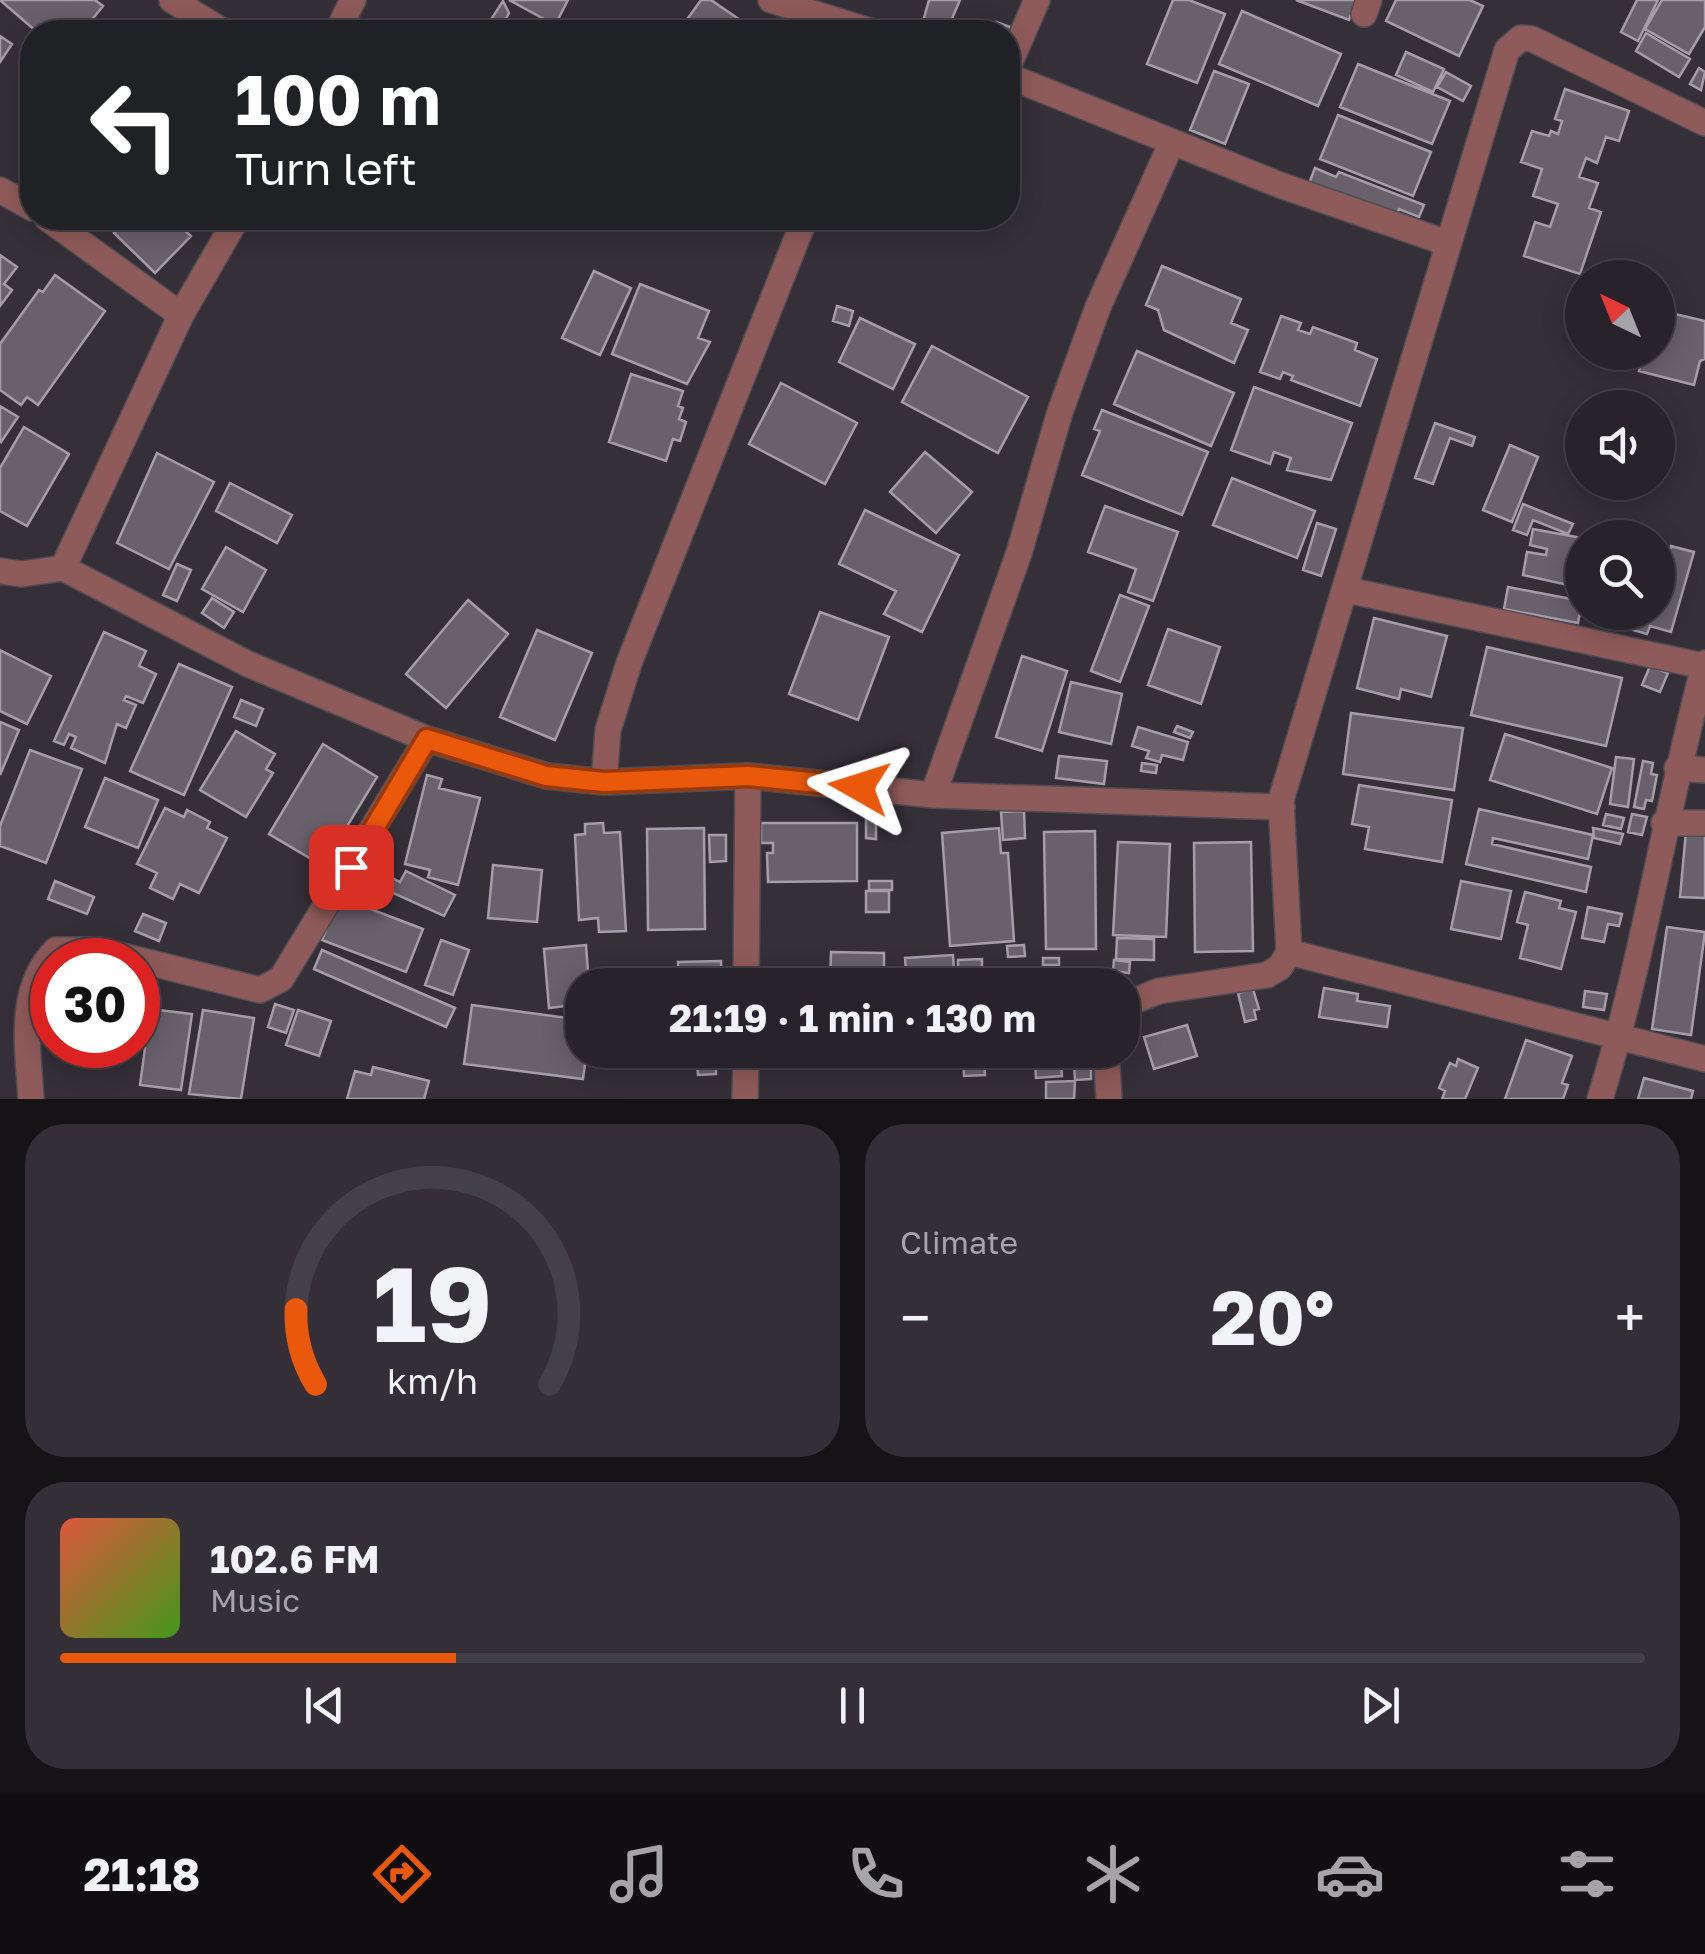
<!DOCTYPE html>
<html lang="en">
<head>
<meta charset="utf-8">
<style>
	:root { --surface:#28232a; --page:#342f36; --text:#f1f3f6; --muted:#a5a4a8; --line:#444047; --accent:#ea580c }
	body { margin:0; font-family:"Golos Text",sans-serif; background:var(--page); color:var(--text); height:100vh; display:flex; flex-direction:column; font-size:38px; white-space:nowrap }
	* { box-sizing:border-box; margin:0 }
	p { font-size:32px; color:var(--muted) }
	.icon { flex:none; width:55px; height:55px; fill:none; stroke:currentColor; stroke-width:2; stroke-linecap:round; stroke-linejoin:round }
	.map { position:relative; height:1099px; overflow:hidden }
	.sheet { display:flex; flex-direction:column; gap:25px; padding:25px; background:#161317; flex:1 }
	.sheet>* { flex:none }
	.hud { position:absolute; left:20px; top:20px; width:1000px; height:210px; border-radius:40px; box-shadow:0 5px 25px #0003,0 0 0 2px var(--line); background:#202124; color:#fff; overflow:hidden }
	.needle { width:65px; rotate:317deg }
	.buttons { position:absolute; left:1565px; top:260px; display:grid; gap:20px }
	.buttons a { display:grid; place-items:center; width:110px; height:110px; border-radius:50%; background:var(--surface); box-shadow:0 5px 25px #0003,0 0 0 2px var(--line); font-size:50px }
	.speed { position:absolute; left:30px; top:938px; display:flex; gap:20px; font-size:50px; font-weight:700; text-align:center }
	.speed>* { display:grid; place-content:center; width:130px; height:130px; border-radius:50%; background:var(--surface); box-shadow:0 5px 25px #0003,0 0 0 2px var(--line); line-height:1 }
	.speed .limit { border:15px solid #d22; background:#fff; color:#111 }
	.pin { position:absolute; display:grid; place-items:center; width:85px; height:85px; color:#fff; margin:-42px; border-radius:20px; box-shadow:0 5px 15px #0006 }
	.me { position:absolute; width:110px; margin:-55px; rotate:276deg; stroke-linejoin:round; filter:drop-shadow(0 0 8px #0008) }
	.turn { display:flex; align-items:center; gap:35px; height:210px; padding:0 50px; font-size:45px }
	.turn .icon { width:130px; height:130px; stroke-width:2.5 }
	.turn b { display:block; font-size:70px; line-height:85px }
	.big { font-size:75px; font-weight:700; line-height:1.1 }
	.sheet .card { flex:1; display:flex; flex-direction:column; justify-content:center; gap:15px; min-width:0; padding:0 35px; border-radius:40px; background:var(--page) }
	.sheet .dial { align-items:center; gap:0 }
	.dial svg { height:260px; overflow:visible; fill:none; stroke:var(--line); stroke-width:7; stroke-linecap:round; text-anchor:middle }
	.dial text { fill:var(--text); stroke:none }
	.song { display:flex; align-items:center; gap:30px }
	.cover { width:120px; height:120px; border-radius:15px; background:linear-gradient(135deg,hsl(10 70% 55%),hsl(100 70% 35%)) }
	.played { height:10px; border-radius:5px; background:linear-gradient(90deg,var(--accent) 25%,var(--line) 25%) }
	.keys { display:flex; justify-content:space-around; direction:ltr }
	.heat { display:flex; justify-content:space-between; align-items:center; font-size:55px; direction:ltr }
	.sheet .tiles { flex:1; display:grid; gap:25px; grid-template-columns:1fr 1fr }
	.card:last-child { grid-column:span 2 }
	.trip { position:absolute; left:565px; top:968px; width:575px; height:100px; border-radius:40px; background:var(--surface); box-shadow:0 5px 25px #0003,0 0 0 2px var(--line); font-weight:700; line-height:100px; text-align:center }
	.menu { display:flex; height:160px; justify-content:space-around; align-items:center; background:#100e11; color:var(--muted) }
	.menu .icon { width:70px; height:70px }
	.menu .active { color:var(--accent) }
	.menu b { font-size:45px; color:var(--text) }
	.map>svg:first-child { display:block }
	.building { fill:#68616b; stroke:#a59da8; stroke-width:2.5 }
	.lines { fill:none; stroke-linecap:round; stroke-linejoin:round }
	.minor-casing { stroke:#514c54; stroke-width:28 }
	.minor { stroke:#8f5b5a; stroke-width:25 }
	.route-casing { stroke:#983908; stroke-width:25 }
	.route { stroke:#ea580c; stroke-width:18 }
</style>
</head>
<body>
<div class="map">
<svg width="1705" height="1099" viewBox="0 0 1705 1099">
	<rect width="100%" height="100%" fill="#352f38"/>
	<path class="building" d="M0,0H95L103,6L82,32H37Z
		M509,0H568L555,25Z
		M701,0H711L746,24L740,32H678Z
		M929,0H960L948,28L941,26L938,32H920Z
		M1173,0H1189L1225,14L1197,83L1147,64Z
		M1296,0H1357L1349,20Z
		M1396,0H1470L1483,6L1459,56L1386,21Z
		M1637,0H1658L1638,41L1621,32Z
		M1662,0H1705V27L1689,54L1645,29Z
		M503,1L509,13L503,24L492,18Z
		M1242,11L1341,54L1318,106L1219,64Z
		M996,22L1013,28L1008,40V32H991Z
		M1646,33L1690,59L1679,77L1636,51Z
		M0,36L12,44L0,62Z
		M1406,52L1444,69L1433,92L1396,75Z
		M1358,64L1450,101L1432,144L1340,107Z
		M1699,68L1705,72L1701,90L1690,84Z
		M1214,71L1249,84L1225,144L1190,130Z
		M1446,72L1471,86L1463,101L1437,87Z
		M1565,89L1629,111L1619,141L1606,137L1597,163L1586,158L1579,177L1598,183L1589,208L1601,212L1580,274L1524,256L1535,222L1550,227L1558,204L1533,196L1542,169L1521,162L1532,131L1549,136L1551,131L1558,134L1562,121L1555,119Z
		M1338,115L1431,152L1413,196L1320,159Z
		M1315,168L1336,177L1339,172L1424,205L1419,217L1399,209L1396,216L1308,186Z
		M129,218H171L191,236L155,273L114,233Z
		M677,218H701L692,230Z
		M0,255L17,267L4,284L12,290L0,306Z
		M1162,266L1241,299L1231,323L1248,330L1234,363L1164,330L1158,310L1146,305Z
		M594,271L631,288L600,355L562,338Z
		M55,275L105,311L38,405L27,397L21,405L0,390V344L39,290L43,292Z
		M640,284L709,311L698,338L710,342L687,384L612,354Z
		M837,306L853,311L849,326L833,321Z
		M1658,310L1705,321V359L1700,361L1694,385L1639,371L1644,352H1658Z
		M1281,316L1301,323L1298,330L1310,334L1313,327L1357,343L1355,350L1377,359L1360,406L1291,380L1293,376L1283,372L1280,379L1260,372Z
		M860,318L915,344L893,389L839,362Z
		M932,346L1028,397L998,453L902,402Z
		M1137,351L1234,393L1211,446L1114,404Z
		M1603,352H1641L1639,362Z
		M631,374L683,391L678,406L683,408L679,419L686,422L680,441L673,439L666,461L609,442Z
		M781,383L857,423L825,484L749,444Z
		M1254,387L1352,423L1331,480L1287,470L1291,458L1274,452L1270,464L1231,450Z
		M0,406L18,417L1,442L0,441Z
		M1102,410L1208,452L1182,515L1082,475L1100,431L1094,429Z
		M1435,423L1475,437L1472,446L1450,438L1433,484L1415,478Z
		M24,427L69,454L27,526L0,511V468Z
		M1510,445L1538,457L1512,522L1483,510Z
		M925,452L972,492L936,533L890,492Z
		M157,453L214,482L169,569L117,543Z
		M1232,478L1315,511L1297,558L1213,525Z
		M230,483L292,515L277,543L216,511Z
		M1523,504L1573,524L1568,534L1533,520L1527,535L1513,530Z
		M1105,506L1178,532L1153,601L1128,592L1136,569L1088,552Z
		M865,510L959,555L922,632L884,614L896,591L839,564Z
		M1317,523L1336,529L1321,576L1303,570Z
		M1533,529L1582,538L1577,587L1523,575L1527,552L1546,555L1547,549L1530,545Z
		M1671,546L1694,552L1671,632L1650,626L1647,634L1594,619L1596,612H1658V593Z
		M226,547L266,570L243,612L202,589Z
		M177,564L191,570L177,601L163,595Z
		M1508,587L1582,601L1578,623L1504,609Z
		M1120,595L1149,606L1120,682L1091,671Z
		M212,598L234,612L224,628L202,613Z
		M468,600L508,634L446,708L406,674Z
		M820,612L889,637L858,720L789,694Z
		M1374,618L1447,636L1431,697L1401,689L1399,699L1357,688Z
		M1168,629L1220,647L1201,704L1148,685Z
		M537,630L592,653L555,740L500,717Z
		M104,632L146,651L139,666L156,674L143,703L126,696L124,700L136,705L126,728L117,724L105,763L71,748L76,737L69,734L64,745L54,741Z
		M1487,647L1622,678L1606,746L1471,715Z
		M0,650L51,676L27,724L0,711Z
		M1022,656L1067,671L1042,751L996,737Z
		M179,664L232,687L184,795L130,771Z
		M1650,666L1668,673L1660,692L1642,685Z
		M1071,682L1122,694L1111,744L1059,732Z
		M241,700L263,709L256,726L234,717Z
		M1351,713L1463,728L1454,790L1343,774Z
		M0,722L19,730L0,775Z
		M1177,726L1193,732L1190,738L1174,732Z
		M1138,727L1188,742L1183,760L1162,755L1160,762L1146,758L1149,751L1132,746Z
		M236,731L275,754L266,769L273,773L246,817L200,790Z
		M1505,734L1612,768L1597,814L1490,780Z
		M323,744L377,777L323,866L269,834Z
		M30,750L82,769L46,863L0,846V826Z
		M1059,756L1107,761L1104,784L1056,778Z
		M1616,757L1634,759L1628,807L1610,804Z
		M1643,761L1653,763L1651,774L1657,775L1652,801L1646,800L1644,809L1634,807Z
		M1142,763L1157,765L1156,773L1141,771Z
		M427,775L442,779L439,788L480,798L458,885L428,877L430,870L405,864Z
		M105,778L158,800L138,848L85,827Z
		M1359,785L1452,800L1442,862L1365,849L1369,827L1352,824Z
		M165,808L184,817L187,810L210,822L207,828L227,838L199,893L180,884L173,899L150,888L157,873L137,864Z
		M1479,809L1593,835L1588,859L1493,838L1492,844L1591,867L1586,892L1466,864Z
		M1024,811L1025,838L1003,840L1001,812Z
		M1606,814L1624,818L1621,829L1603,825Z
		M1632,814L1647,817L1642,835L1628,832Z
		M866,815H876V839L866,838Z
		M603,823L604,833L620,832L626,931L599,932L598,918L579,920L575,835L585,834V824Z
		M761,823H857V881L768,882L767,853H773V843H761Z
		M704,828L705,929L648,930L647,829Z
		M999,828L1001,853H1008L1014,941L950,946L942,833Z
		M1593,828L1623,834L1620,844L1594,838Z
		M1095,831L1096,949H1046L1044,832Z
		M1686,831L1705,832V898L1680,897Z
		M709,835H726V861L710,862Z
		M1118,842L1170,844L1166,937L1113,935Z
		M1251,842L1253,951L1195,952L1194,843Z
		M493,865L542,870L537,922L488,918Z
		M406,871L455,895L444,916L384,889L390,877L400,882Z
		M55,881L94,897L87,914L48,899Z
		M869,881H892V890H869Z
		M1461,881L1511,891L1501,939L1451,929Z
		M866,891H889V912H866Z
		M1525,892L1561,901L1559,908L1576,912L1561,969L1520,958L1528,925L1517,922Z
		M339,897L423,929L406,972L322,940Z
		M1588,907L1622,914L1619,926L1608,924L1604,942L1582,938Z
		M143,914L166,923L159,941L135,931Z
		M1667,927L1705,932L1691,1035L1652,1029Z
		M1117,938L1154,939V960L1116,959Z
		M441,940L469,950L453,995L425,985Z
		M586,945L589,985H582V1004L549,1008L544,949Z
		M1024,945L1025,956L1008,957L1007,946Z
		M322,950L455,1008L446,1027L314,969Z
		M831,952L884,953V985H830Z
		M953,955L955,985H907L905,958Z
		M1043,958H1059V965H1043Z
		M982,959V985H958V960Z
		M1114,960L1130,962L1129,973L1113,971Z
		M721,961L722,985H679L678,962Z
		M822,971V985H767L766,972Z
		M1324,988L1358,994L1357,1001L1390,1006L1387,1027L1319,1017Z
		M1253,989L1259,1009L1254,1010L1256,1019L1245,1022L1238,993Z
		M1585,991L1607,994L1604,1010L1583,1007Z
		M275,1004L294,1010L286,1033L268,1027Z
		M472,1005L582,1020V1050H587L583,1079L464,1064Z
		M151,1009L192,1014L181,1090L140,1085L145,1048L139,1047L143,1019H149Z
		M203,1010L254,1018L241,1099L189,1094Z
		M298,1010L331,1021L319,1056L286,1045Z
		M1187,1025L1197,1056L1154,1069L1144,1037Z
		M1526,1040L1572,1056L1562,1083L1568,1085L1563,1099H1505Z
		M620,1050H667V1057L619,1054Z
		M682,1050H725L726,1059L716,1060V1074L698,1075L697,1061L682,1062Z
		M777,1050H824L825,1066L777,1068Z
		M829,1050H882V1067L828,1066Z
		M963,1050H990V1055H984L985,1075L964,1076Z
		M1034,1050H1060L1062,1076L1036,1078Z
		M995,1052H1017L1018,1057L995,1058Z
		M1458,1059L1478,1068L1465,1099H1442L1445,1091L1439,1088L1450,1063L1456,1066Z
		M1074,1064H1091V1079L1075,1080Z
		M373,1067L429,1081L424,1099H347L355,1071L371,1075Z
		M1644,1078L1693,1091L1691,1099H1638Z
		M1075,1081L1074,1099H1046V1082Z"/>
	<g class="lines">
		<g class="minor-casing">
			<path id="minor" d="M172,0L224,32
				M771,0L873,32
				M1364,14L1369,0
				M337,32L353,0
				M1008,67L1037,0
				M1008,76L1280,185L1447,243
				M0,190L32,208
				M47,218L181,315
				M63,568L181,315L237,218
				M0,571L22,574L63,568L248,664L427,739L547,776L604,782L748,776L933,795L1282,807
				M1347,590L1704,666
				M1677,768L1705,770
				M604,782L608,730L629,663L805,218
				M933,795L1019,553L1060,412L1098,307L1172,142
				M1664,823H1705
				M1289,952L1705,1059
				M746,985L748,776
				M1122,1006L1159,991L1267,975L1280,967L1289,952L1281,800L1507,50L1521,38L1532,39L1705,123
				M1106,1050L1109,1099
				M31,1099C28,1048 17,989 56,950H99L260,990L281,979L427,739
				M745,1099L746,1050
				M1600,1099C1644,957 1666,807 1705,663"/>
		</g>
		<use href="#minor" class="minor"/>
	</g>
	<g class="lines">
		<g class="route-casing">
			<path id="route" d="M351,867L427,739L546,776L604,782L748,776L859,787"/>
		</g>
		<use href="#route" class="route"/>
	</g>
</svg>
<div class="buttons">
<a><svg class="needle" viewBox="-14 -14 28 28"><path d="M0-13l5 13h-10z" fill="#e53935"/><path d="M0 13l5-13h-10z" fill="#a5a4a8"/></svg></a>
<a><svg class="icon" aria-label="sound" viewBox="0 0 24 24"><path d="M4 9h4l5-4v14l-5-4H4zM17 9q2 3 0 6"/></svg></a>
<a><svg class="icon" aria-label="search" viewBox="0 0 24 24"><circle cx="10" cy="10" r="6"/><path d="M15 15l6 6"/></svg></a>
</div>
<div class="speed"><div class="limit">30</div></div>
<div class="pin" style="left:351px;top:867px;background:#d93025"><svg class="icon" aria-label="arrive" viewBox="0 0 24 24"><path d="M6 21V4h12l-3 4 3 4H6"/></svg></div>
<svg class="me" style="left:859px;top:787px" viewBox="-20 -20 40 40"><path d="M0-17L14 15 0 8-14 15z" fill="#ea580c" stroke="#fff" stroke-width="4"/></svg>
<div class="trip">21:19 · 1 min · 130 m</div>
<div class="hud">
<div class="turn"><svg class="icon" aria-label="left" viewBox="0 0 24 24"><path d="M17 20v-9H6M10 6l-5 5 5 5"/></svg><div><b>100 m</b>Turn left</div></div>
</div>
</div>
<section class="sheet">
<div class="tiles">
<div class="card dial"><svg viewBox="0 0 100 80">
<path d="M14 69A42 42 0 1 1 86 69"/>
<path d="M14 69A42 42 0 0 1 8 46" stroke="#ea580c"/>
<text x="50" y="56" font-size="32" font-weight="700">19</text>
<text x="50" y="72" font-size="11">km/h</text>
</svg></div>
<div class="card"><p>Climate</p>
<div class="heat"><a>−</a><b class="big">20°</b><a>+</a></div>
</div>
<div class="card">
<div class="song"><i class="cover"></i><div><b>102.6 FM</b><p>Music</p></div></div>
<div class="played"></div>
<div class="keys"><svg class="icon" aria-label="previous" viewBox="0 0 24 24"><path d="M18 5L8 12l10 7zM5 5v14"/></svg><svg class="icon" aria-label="pause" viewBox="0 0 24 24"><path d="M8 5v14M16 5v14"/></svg><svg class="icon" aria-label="next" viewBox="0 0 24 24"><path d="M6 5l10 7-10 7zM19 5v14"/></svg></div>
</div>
</div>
</section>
<nav class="menu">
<b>21:18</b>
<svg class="icon active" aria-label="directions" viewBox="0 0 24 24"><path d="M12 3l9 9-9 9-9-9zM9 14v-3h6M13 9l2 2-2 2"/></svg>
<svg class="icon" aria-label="music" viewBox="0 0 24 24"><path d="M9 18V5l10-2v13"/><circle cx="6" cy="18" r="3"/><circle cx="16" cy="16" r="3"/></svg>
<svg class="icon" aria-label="phone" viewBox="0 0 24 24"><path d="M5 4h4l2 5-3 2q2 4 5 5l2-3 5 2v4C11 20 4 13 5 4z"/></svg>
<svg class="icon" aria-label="climate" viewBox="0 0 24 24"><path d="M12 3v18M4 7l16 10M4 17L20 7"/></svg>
<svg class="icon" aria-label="car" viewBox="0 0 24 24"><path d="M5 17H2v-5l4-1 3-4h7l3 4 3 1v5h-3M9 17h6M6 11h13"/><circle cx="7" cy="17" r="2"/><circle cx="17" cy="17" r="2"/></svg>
<svg class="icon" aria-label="filters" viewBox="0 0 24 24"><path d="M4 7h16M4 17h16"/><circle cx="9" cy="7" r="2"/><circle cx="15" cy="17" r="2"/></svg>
</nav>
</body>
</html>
